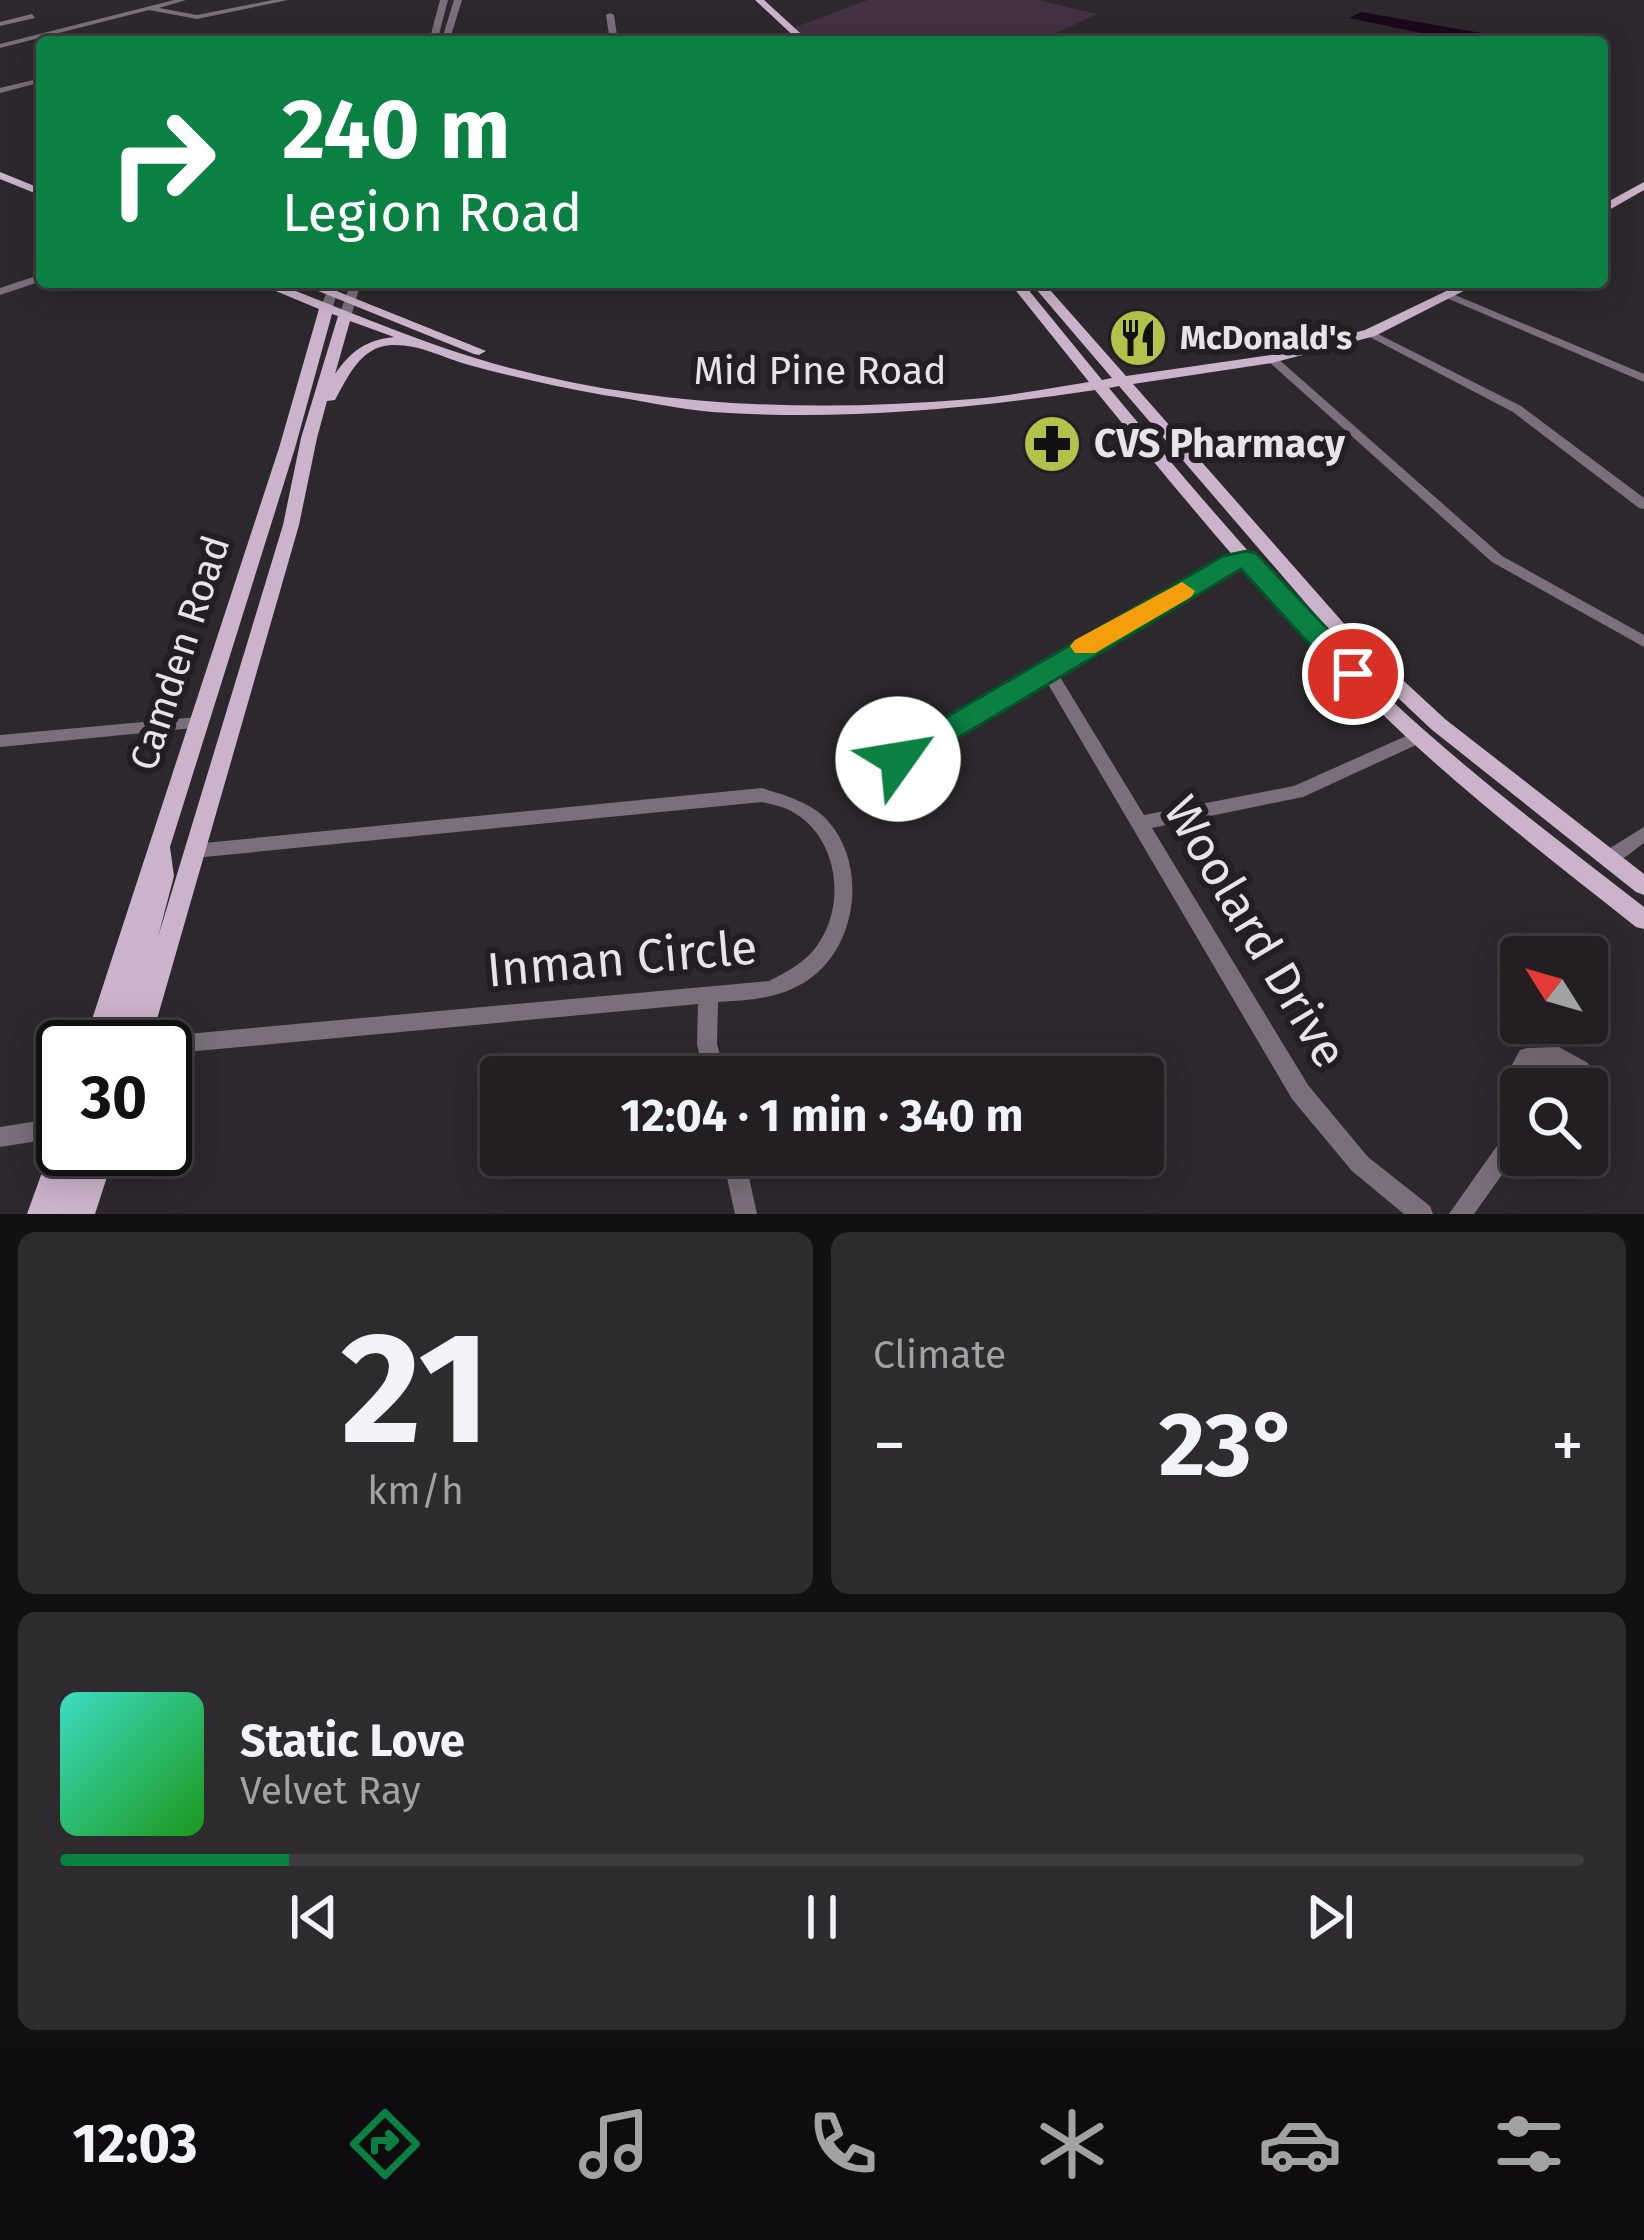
<!DOCTYPE html>
<html lang="en">
<head>
<meta charset="utf-8">
<style>
	:root { --surface:#221e22; --page:#2e2b2f; --text:#f1f3f6; --muted:#a2a2a5; --line:#3f3c40; --accent:#0b8043 }
	body { margin:0; font-family:"Fira Sans",sans-serif; background:var(--page); color:var(--text); height:100vh; display:flex; flex-direction:column; font-size:45px; white-space:nowrap }
	* { box-sizing:border-box; margin:0 }
	p { font-size:39px; color:var(--muted) }
	.icon { flex:none; width:66px; height:66px; fill:none; stroke:currentColor; stroke-width:2; stroke-linecap:round; stroke-linejoin:round }
	.map { position:relative; height:1214px; overflow:hidden }
	.side { display:flex; flex-direction:column; gap:18px; padding:18px; background:#131013; flex:1 }
	.side>* { flex:none }
	.guide { position:absolute; left:36px; top:36px; width:1572px; height:252px; border-radius:12px; box-shadow:0 6px 30px #0003,0 0 0 3px var(--line); background:#0b8043; color:#fff; overflow:hidden }
	.needle { width:78px; rotate:307deg }
	.tools { position:absolute; left:1500px; top:936px; display:grid; gap:24px }
	.tools a { display:grid; place-items:center; width:108px; height:108px; border-radius:12px; background:var(--surface); box-shadow:0 6px 30px #0003,0 0 0 3px var(--line); font-size:60px }
	.speed { position:absolute; left:36px; top:1020px; display:flex; gap:24px; font-size:60px; font-weight:700; text-align:center }
	.speed>* { display:grid; place-content:center; width:156px; height:156px; border-radius:50%; background:var(--surface); box-shadow:0 6px 30px #0003,0 0 0 3px var(--line); line-height:1 }
	.speed .limit { border:6px solid #111; border-radius:18px; background:#fff; color:#111 }
	.pin { position:absolute; display:grid; place-items:center; width:102px; height:102px; color:#fff; margin:-51px; border:6px solid #fff; border-radius:50%; box-shadow:0 3px 12px #0007 }
	.me { position:absolute; width:132px; margin:-66px; rotate:58deg; stroke-linejoin:round; filter:drop-shadow(0 0 9px #0008) }
	.turn { display:flex; align-items:center; gap:42px; height:252px; padding:0 48px; font-size:54px }
	.turn .icon { width:156px; height:156px; stroke-width:2.5 }
	.turn b { display:block; font-size:84px; line-height:102px }
	.big { font-size:90px; font-weight:700; line-height:1.1 }
	.side .card { flex:1; display:flex; flex-direction:column; justify-content:center; gap:18px; min-width:0; padding:0 42px; border-radius:18px; background:var(--page) }
	.side .dial { align-items:center; gap:0 }
	.dial b { font-size:156px; line-height:1 }
	.song { display:flex; align-items:center; gap:36px }
	.cover { width:144px; height:144px; border-radius:18px; background:linear-gradient(135deg,hsl(170 70% 55%),hsl(120 70% 35%)) }
	.played { height:12px; border-radius:6px; background:linear-gradient(90deg,var(--accent) 15%,var(--line) 15%) }
	.keys { display:flex; justify-content:space-around; direction:ltr }
	.heat { display:flex; justify-content:space-between; align-items:center; font-size:66px; direction:ltr }
	.side .tiles { flex:1; display:grid; gap:18px; grid-template-columns:1fr 1fr }
	.card:last-child { grid-column:span 2 }
	.trip { position:absolute; left:480px; top:1056px; width:684px; height:120px; border-radius:12px; background:var(--surface); box-shadow:0 6px 30px #0003,0 0 0 3px var(--line); font-weight:700; line-height:120px; text-align:center }
	.tabs { display:flex; height:192px; justify-content:space-around; align-items:center; background:#0e0c0e; color:var(--muted) }
	.tabs .icon { width:84px; height:84px }
	.tabs .selected { color:var(--accent) }
	.tabs b { font-size:54px; color:var(--text) }
	.map>svg:first-child { display:block }
	.green { fill:#443244 }
	.water { fill:#1c081d }
	.lines { fill:none; stroke-linecap:round; stroke-linejoin:round }
	.minor { fill:#7a6f7a; fill-rule:evenodd }
	.major { fill:#cbb3cb; fill-rule:evenodd }
	.route { fill:#0b8043; stroke:#07532c; stroke-width:3 }
	.slow { fill:#f59e0b }
	.labels { text-anchor:middle; dominant-baseline:central; stroke-width:12; stroke-linejoin:round; paint-order:stroke }
	.far-poi-label { font-size:33px; font-weight:bold; fill:#e7e4e7; stroke:#231e23; text-anchor:start }
	.street-label { font-size:39px; fill:#e7e4e7; stroke:#231e23 }
	.poi-label { font-size:39px; font-weight:bold; fill:#e7e4e7; stroke:#231e23; text-anchor:start }
	.near-street-label { font-size:48px; fill:#e7e4e7; stroke:#231e23 }
</style>
</head>
<body>
<div class="map">
<svg width="1644" height="1214" viewBox="0 0 1644 1214">
	<rect width="100%" height="100%" fill="#2d282d"/>
	<path class="green" d="M868,0H1038L1097,14L1037,42H809L793,28Z"/>
	<path class="water" d="M1361,12L1533,42H1464L1349,18Z"/>
	<g class="lines">
		<path class="minor" d="M174,0H186L159,8L197,15L273,0H288L197,19L149,10L0,48V44Z
			M440,0H448L437,42H429Z
			M454,0H462L449,42H441Z
			M610,13L614,15L618,42H610L606,15Z
			M32,14L35,18L0,26V22Z
			M782,35L785,39L751,42L755,40Z
			M1373,35L1430,40L1434,42L1373,39L1353,42Z
			M42,78V82L0,93V88Z
			M42,274V281L0,295V288Z
			M331,282H341L333,306L327,309L321,306Z
			M351,282H361L352,313L346,316L340,313Z
			M1448,292L1644,374V382L1444,297L1443,295Z
			M1370,330L1521,406L1644,498V509L1639,508L1513,412L1366,335V331Z
			M1272,355L1276,357L1502,556L1644,635V647L1492,562L1268,361L1266,359Z
			M1247,555L1252,556L1254,559L1252,562L1197,588L1057,672L1144,815L1294,786L1415,732H1427L1429,736L1427,740L1303,797L1152,828L1308,1085L1368,1157L1430,1206L1433,1214H1404L1352,1171L1292,1099L1045,679L904,763H892L890,759L892,755L1039,668L1041,664L1048,663L1187,582Z
			M198,717L204,719L206,723L204,727L0,747V735Z
			M762,788C786,796 811,802 828,821C868,866 857,947 808,980C780,999 750,1000 718,1002L717,1044L726,1077H704L697,1044L698,1004L165,1054V1047H132L135,1040L142,1038L769,981C789,971 808,961 820,941C847,899 836,833 789,810C781,806 770,804 762,802L194,858L188,856L185,851L188,846L194,844Z
			M1644,827V843C1632,851 1616,868 1602,863L1599,858L1602,853Z
			M1559,1047L1588,1063L1603,1100L1595,1115L1587,1118V1089H1577C1569,1067 1555,1065 1533,1066L1530,1072L1536,1089H1521V1097L1517,1096L1508,1072L1520,1050L1527,1048Z
			M63,1117V1137L0,1147V1127Z
			M1521,1120V1148L1474,1214H1449L1513,1123Z
			M722,1155H744L757,1214H735Z"/>
		<path class="major" d="M755,0H764L810,42H800Z
			M0,172L42,189V196L0,179Z
			M1644,182V190L1602,214V205Z
			M254,282H272C339,307 406,337 475,358C636,407 806,413 972,399C1011,396 1050,388 1089,382L1009,282H1022L1102,380L1112,378L1030,282H1043L1126,376L1271,355L1365,330L1465,282H1481L1375,336L1272,363L1133,384L1354,635L1445,719L1644,874V895L1636,892L1431,729L1340,643L1119,386L1109,388C1198,495 1289,603 1390,699C1470,774 1558,840 1644,907V929L1636,927C1547,856 1456,787 1375,707C1274,609 1184,499 1095,390C967,409 842,421 712,412C676,409 639,400 603,395C558,387 513,377 469,365C441,357 420,344 391,345C360,347 348,377 335,400L327,401L317,438L299,525L149,1047H110L109,1042L107,1047H83L279,448L319,309ZM332,314L338,316L301,438L283,525L158,937L174,876L170,847L295,448ZM350,321L394,337C366,340 351,351 335,374Z
			M296,282H314L486,351L479,355L474,354Z
			M63,1136V1149H116L95,1214H27L54,1139Z"/>
	</g>
	<path class="route" d="M1247,551L1256,553L1363,667L1367,674L1363,681H1343L1241,569L909,767H888L883,759L888,751L1223,556Z"/>
	<path class="slow" d="M1182,582L1195,591L1191,597L1095,653H1075L1070,646L1075,640Z"/>
	<defs>
		<g id="restaurant-disc" transform="scale(3)"><circle r="9.5" fill="#b2c24b" stroke="#231e23"/><path d="M-5-6h1v4h1v-4h1v4h1v-4h1v5L-1.5 .5V6h-2V.5L-5-1ZM5-6V6H3V1.5H1.5Q1.5-4 5-6Z" fill="#111"/></g>
		<g id="pharmacy-disc" transform="scale(3)"><circle r="9.5" fill="#b2c24b" stroke="#231e23"/><path d="M-2-6h4v4h4v4h-4v4h-4v-4h-4v-4h4Z" fill="#111"/></g>
	</defs>
	<g fill-rule="evenodd">
		<use href="#restaurant-disc" x="1138" y="338"/>
		<use href="#pharmacy-disc" x="1052" y="444"/>
	</g>
	<g class="labels">
		<g class="far-poi-label">
			<text x="1180" y="338">McDonald's</text>
		</g>
		<g class="street-label">
			<text x="820" y="371">Mid Pine Road</text>
			<text transform="translate(180 653) rotate(-72)">Camden Road</text>
		</g>
		<g class="poi-label">
			<text x="1094" y="444">CVS Pharmacy</text>
		</g>
		<g class="near-street-label">
			<text transform="translate(1255 932) rotate(59)">Woolard Drive</text>
			<text transform="translate(622 959) rotate(-5)">Inman Circle</text>
		</g>
	</g>
</svg>
<div class="tools">
<a><svg class="needle" viewBox="-14 -14 28 28"><path d="M0-13l5 13h-10z" fill="#e53935"/><path d="M0 13l5-13h-10z" fill="#a2a2a5"/></svg></a>
<a><svg class="icon" aria-label="search" viewBox="0 0 24 24"><circle cx="10" cy="10" r="6"/><path d="M15 15l6 6"/></svg></a>
</div>
<div class="speed"><div class="limit">30</div></div>
<div class="pin" style="left:1353px;top:674px;background:#d93025"><svg class="icon" aria-label="arrive" viewBox="0 0 24 24"><path d="M6 21V4h12l-3 4 3 4H6"/></svg></div>
<svg class="me" style="left:898px;top:759px" viewBox="-20 -20 40 40"><circle r="19" fill="#fff"/><path d="M0-13L10 11 0 6-10 11z" fill="#0b8043"/></svg>
<div class="trip">12:04 · 1 min · 340 m</div>
<div class="guide">
<div class="turn"><svg class="icon" aria-label="right" viewBox="0 0 24 24"><path d="M7 20v-9h11M14 6l5 5-5 5"/></svg><div><b>240 m</b>Legion Road</div></div>
</div>
</div>
<section class="side">
<div class="tiles">
<div class="card dial"><b>21</b><p>km/h</p></div>
<div class="card"><p>Climate</p>
<div class="heat"><a>−</a><b class="big">23°</b><a>+</a></div>
</div>
<div class="card">
<div class="song"><i class="cover"></i><div><b>Static Love</b><p>Velvet Ray</p></div></div>
<div class="played"></div>
<div class="keys"><svg class="icon" aria-label="previous" viewBox="0 0 24 24"><path d="M18 5L8 12l10 7zM5 5v14"/></svg><svg class="icon" aria-label="pause" viewBox="0 0 24 24"><path d="M8 5v14M16 5v14"/></svg><svg class="icon" aria-label="next" viewBox="0 0 24 24"><path d="M6 5l10 7-10 7zM19 5v14"/></svg></div>
</div>
</div>
</section>
<nav class="tabs">
<b>12:03</b>
<svg class="icon selected" aria-label="directions" viewBox="0 0 24 24"><path d="M12 3l9 9-9 9-9-9zM9 14v-3h6M13 9l2 2-2 2"/></svg>
<svg class="icon" aria-label="music" viewBox="0 0 24 24"><path d="M9 18V5l10-2v13"/><circle cx="6" cy="18" r="3"/><circle cx="16" cy="16" r="3"/></svg>
<svg class="icon" aria-label="phone" viewBox="0 0 24 24"><path d="M5 4h4l2 5-3 2q2 4 5 5l2-3 5 2v4C11 20 4 13 5 4z"/></svg>
<svg class="icon" aria-label="climate" viewBox="0 0 24 24"><path d="M12 3v18M4 7l16 10M4 17L20 7"/></svg>
<svg class="icon" aria-label="car" viewBox="0 0 24 24"><path d="M5 17H2v-5l4-1 3-4h7l3 4 3 1v5h-3M9 17h6M6 11h13"/><circle cx="7" cy="17" r="2"/><circle cx="17" cy="17" r="2"/></svg>
<svg class="icon" aria-label="filters" viewBox="0 0 24 24"><path d="M4 7h16M4 17h16"/><circle cx="9" cy="7" r="2"/><circle cx="15" cy="17" r="2"/></svg>
</nav>
</body>
</html>
